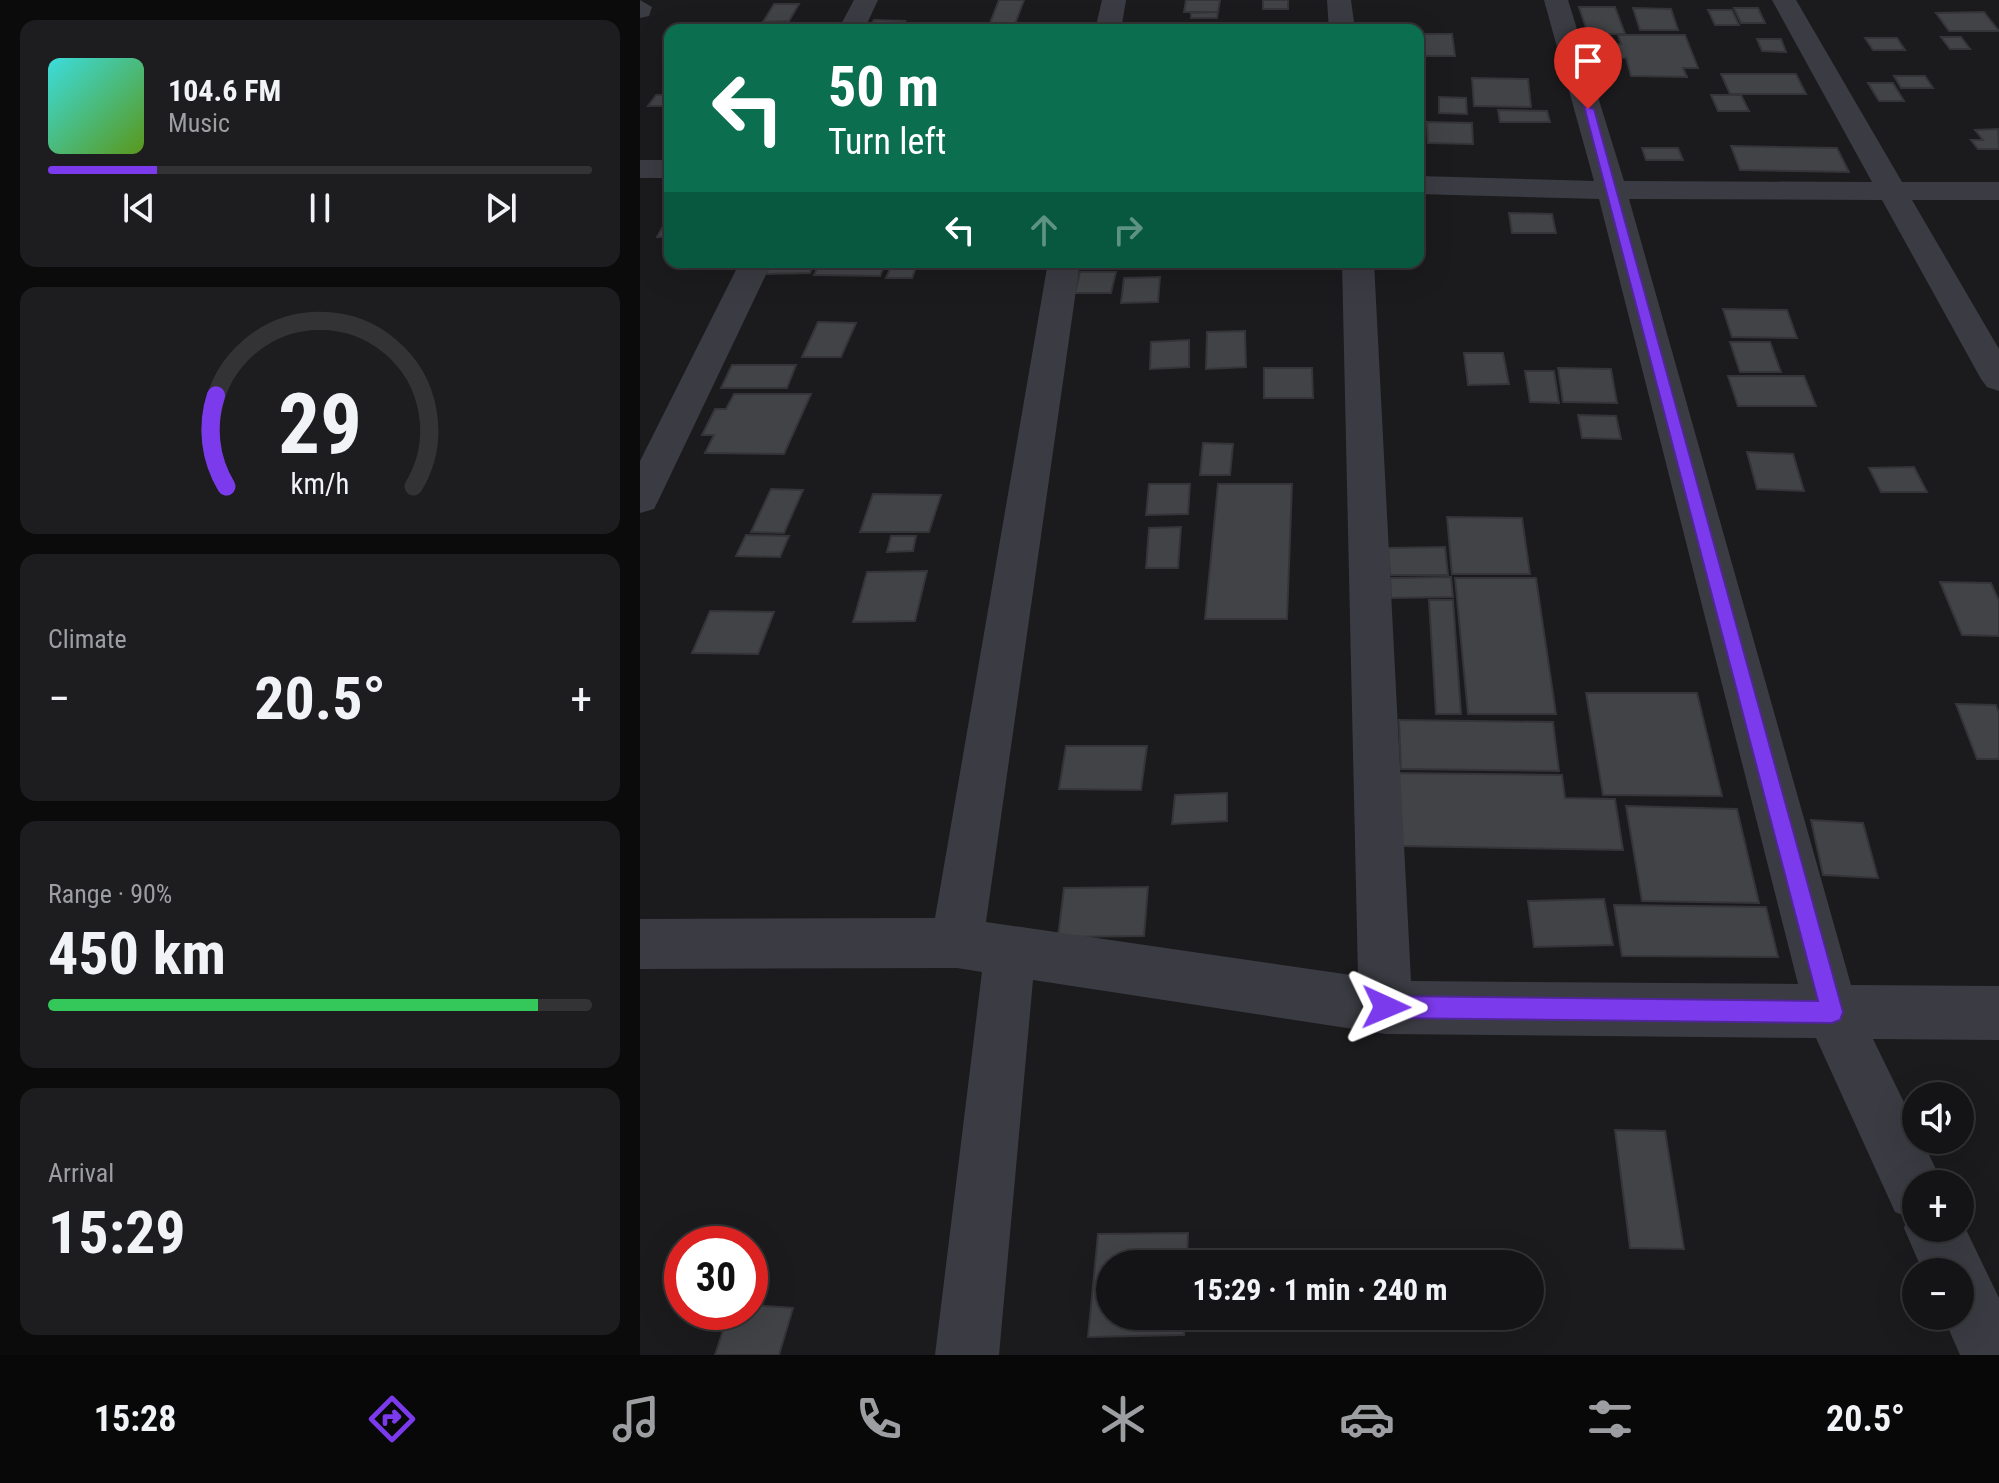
<!DOCTYPE html>
<html lang="en">
<head>
<meta charset="utf-8">
<style>
	:root { --surface:#141416; --page:#1d1d1f; --text:#f1f3f6; --muted:#9d9ea1; --line:#333335; --accent:#7c3aed }
	body { margin:0; font-family:"Roboto Condensed",sans-serif; background:var(--page); color:var(--text); height:100vh; display:flex; flex-direction:column; font-size:30px; white-space:nowrap }
	* { box-sizing:border-box; margin:0 }
	p { font-size:26px; color:var(--muted) }
	.icon { flex:none; width:44px; height:44px; fill:none; stroke:currentColor; stroke-width:2; stroke-linecap:round; stroke-linejoin:round }
	.map { position:relative; flex:1; overflow:hidden }
	.sheet { display:flex; flex-direction:column; gap:20px; padding:20px; background:#0b0b0c; width:640px }
	.sheet>* { flex:none }
	.top-card { position:absolute; left:24px; top:24px; width:760px; height:244px; border-radius:16px; box-shadow:0 8px 32px #0002,0 0 0 2px var(--line); background:#0b6e4f; color:#fff; overflow:hidden }
	.tools { position:absolute; left:1262px; top:1082px; display:grid; gap:16px }
	.tools a { display:grid; place-items:center; width:72px; height:72px; border-radius:50%; background:var(--surface); box-shadow:0 8px 32px #0002,0 0 0 2px var(--line); font-size:40px }
	.speed { position:absolute; left:24px; top:1226px; display:flex; gap:16px; font-size:40px; font-weight:700; text-align:center }
	.speed>* { display:grid; place-content:center; width:104px; height:104px; border-radius:50%; background:var(--surface); box-shadow:0 8px 32px #0002,0 0 0 2px var(--line); line-height:1 }
	.speed .limit { border:12px solid #d22; background:#fff; color:#111 }
	.pin { position:absolute; display:grid; place-items:center; width:68px; height:68px; color:#fff; margin:-82px -34px; border-radius:50% 50% 50% 0; rotate:-45deg; box-shadow:0 0 8px #0007 }
	.pin .icon { rotate:45deg }
	.me { position:absolute; width:88px; margin:-44px; rotate:91deg; stroke-linejoin:round; filter:drop-shadow(0 0 6px #0008) }
	.turn { display:flex; align-items:center; gap:28px; height:168px; padding:0 32px; font-size:36px }
	.turn .icon { width:104px; height:104px; stroke-width:2.5 }
	.turn b { display:block; font-size:56px; line-height:68px }
	.lanes { display:flex; align-items:center; height:76px; padding:0 32px; background:#0003; justify-content:center; gap:40px; direction:ltr }
	.lanes .off { opacity:.35 }
	.big { font-size:60px; font-weight:700; line-height:1.1 }
	.sheet .widget { flex:1; display:flex; flex-direction:column; justify-content:center; gap:12px; min-width:0; padding:0 28px; border-radius:16px; background:var(--page) }
	.sheet .dial { align-items:center; gap:0 }
	.dial svg { height:208px; overflow:visible; fill:none; stroke:var(--line); stroke-width:7; stroke-linecap:round; text-anchor:middle }
	.dial text { fill:var(--text); stroke:none }
	.song { display:flex; align-items:center; gap:24px }
	.cover { width:96px; height:96px; border-radius:12px; background:linear-gradient(135deg,hsl(180 70% 55%),hsl(90 70% 35%)) }
	.played { height:8px; border-radius:4px; background:linear-gradient(90deg,var(--accent) 20%,var(--line) 20%) }
	.keys { display:flex; justify-content:space-around; direction:ltr }
	.heat { display:flex; justify-content:space-between; align-items:center; font-size:44px; direction:ltr }
	.charge { height:12px; border-radius:6px; background:linear-gradient(90deg,#34c759 90%,var(--line) 0) }
	.trip { position:absolute; left:456px; top:1250px; width:448px; height:80px; border-radius:40px; background:var(--surface); box-shadow:0 8px 32px #0002,0 0 0 2px var(--line); font-weight:700; line-height:80px; text-align:center }
	.menu { display:flex; height:128px; justify-content:space-around; align-items:center; background:#080809; color:var(--muted) }
	.menu .icon { width:56px; height:56px }
	.menu .on { color:var(--accent) }
	.menu b { font-size:36px; color:var(--text) }
	main { display:flex; flex:1; min-height:0 }
	.map>svg:first-child { display:block }
	.building { fill:#424347; stroke:#353539; stroke-width:2 }
	.lines { fill:none; stroke-linecap:round; stroke-linejoin:round }
	.minor { fill:#3b3c43; fill-rule:evenodd }
	.route { fill:#7c3aed; stroke:#51269a; stroke-width:2 }
</style>
</head>
<body>
<main>
<section class="sheet">
<div class="widget">
<div class="song"><i class="cover"></i><div><b>104.6 FM</b><p>Music</p></div></div>
<div class="played"></div>
<div class="keys"><svg class="icon" aria-label="previous" viewBox="0 0 24 24"><path d="M18 5L8 12l10 7zM5 5v14"/></svg><svg class="icon" aria-label="pause" viewBox="0 0 24 24"><path d="M8 5v14M16 5v14"/></svg><svg class="icon" aria-label="next" viewBox="0 0 24 24"><path d="M6 5l10 7-10 7zM19 5v14"/></svg></div>
</div>
<div class="widget dial"><svg viewBox="0 0 100 80">
<path d="M14 69A42 42 0 1 1 86 69"/>
<path d="M14 69A42 42 0 0 1 10 34" stroke="#7c3aed"/>
<text x="50" y="56" font-size="32" font-weight="700">29</text>
<text x="50" y="72" font-size="11">km/h</text>
</svg></div>
<div class="widget"><p>Climate</p>
<div class="heat"><a>−</a><b class="big">20.5°</b><a>+</a></div>
</div>
<div class="widget"><p>Range · 90%</p><b class="big">450 km</b><div class="charge"></div></div>
<div class="widget"><p>Arrival</p><b class="big">15:29</b></div>
</section>
<div class="map">
<svg width="1359" height="1355" viewBox="0 0 1359 1355">
	<rect width="100%" height="100%" fill="#1b1b1d"/>
	<path class="building" d="M359,0H384L375,24L350,23Z
		M546,0H580L578,12H544Z
		M623,0H648V9H623Z
		M134,4H159L149,21L123,22Z
		M939,7H975L985,34H948Z
		M993,8L1031,9L1038,30H1000Z
		M1094,8H1118L1125,23H1101Z
		M1068,10H1092L1099,25H1075Z
		M578,12L577,18H551V13Z
		M1344,12L1359,31H1309L1296,13Z
		M234,20L265,21L260,29H229Z
		M391,24H424L423,30H389Z
		M778,34H812L815,56H778Z
		M978,35H1045L1058,68H1043L1047,77L991,76L986,58H967L962,44H981Z
		M1301,37H1321L1330,49H1310Z
		M1225,38H1257L1265,50H1233Z
		M1117,39H1141L1146,52L1122,51Z
		M1081,74H1156L1166,94H1090Z
		M1254,76H1285L1293,88H1261Z
		M832,78L888,79L891,107L834,106Z
		M1228,83H1253L1264,101H1239Z
		M16,95H30V106H8Z
		M1071,95H1101L1109,111H1078Z
		M799,97L826,98L827,114L799,113Z
		M858,110L907,111L910,122H860Z
		M787,122L832,123L833,144L788,143Z
		M1358,129L1359,149H1338L1331,140H1343L1335,130Z
		M1091,146L1197,148L1209,172L1100,170Z
		M1002,148H1038L1043,160H1006Z
		M869,213L912,214L916,233H872Z
		M30,214V236L17,237Z
		M131,262H175L170,273L126,274Z
		M180,262H246L240,276L174,275Z
		M253,262H278L272,278H246Z
		M440,272H476L471,293H435Z
		M520,277L518,302L481,303L484,278Z
		M1083,309L1147,310L1157,338L1092,337Z
		M178,322L216,323L201,357H162Z
		M605,331L606,367L566,369L567,332Z
		M549,340V367L510,369L511,342Z
		M1090,342H1130L1141,372H1100Z
		M824,353H863L869,384L828,385Z
		M92,365H156L147,388H81Z
		M624,368H672L673,398H624Z
		M918,368L971,369L977,403L923,402Z
		M885,371H914L919,403L890,402Z
		M1088,376H1164L1176,406H1098Z
		M94,394H171L144,454L65,453L74,435H62L75,409H86Z
		M938,415L976,416L981,439L942,438Z
		M563,443L593,444L590,475H560Z
		M1107,452L1153,454L1164,491L1117,489Z
		M1274,467L1287,492H1241L1229,468Z
		M509,484H550L548,514L506,515Z
		M578,484H652L647,619H565Z
		M131,489L163,490L144,533L111,532Z
		M233,494L301,495L289,532H220Z
		M807,517L882,518L890,574H812Z
		M541,527L538,568H506L509,528Z
		M106,535L149,536L140,557L96,556Z
		M251,536H276L273,551L247,552Z
		M805,547L808,575H750L748,548Z
		M287,571L275,621L213,622L227,572Z
		M811,577L813,597L751,598L750,578Z
		M815,578H896L916,714H828Z
		M1300,582L1351,583L1359,601V636L1322,635Z
		M789,600H813L821,714H796Z
		M70,611L134,612L118,654L52,653Z
		M946,693H1057L1082,796L963,795Z
		M1316,704L1356,705L1359,713V759H1337Z
		M759,720L913,722L919,771L761,769Z
		M426,746H507L501,790L419,789Z
		M757,773L922,775L925,798L975,799L983,850L759,846Z
		M587,793V821L532,824L535,795Z
		M986,806L1097,809L1119,903L1002,901Z
		M1171,820L1223,823L1238,878L1183,875Z
		M508,887L504,936L418,937L424,888Z
		M964,899L973,945L894,947L888,901Z
		M974,905L1126,907L1138,957L982,956Z
		M975,1130L1025,1131L1044,1249L990,1248Z
		M548,1233L547,1264H470V1316H545L544,1335L448,1337L458,1234Z
		M110,1305L153,1308L139,1355H75L89,1312H110Z"/>
	<g class="lines">
		<path class="minor" d="M0,0L12,7L9,16L0,18Z
			M214,0H238L224,30H198Z
			M462,0H486L481,30H455Z
			M687,0H711L715,30H689Z
			M904,0H928L984,181L1232,182L1132,0H1156L1262,182H1359V200H1272L1359,349V391L1347,387L1341,379L1242,200L989,199L1211,985L1359,986V1040L1233,1039L1276,1127V1140H1282L1303,1184H1276V1228H1320V1217L1359,1298V1355H1320L1303,1316H1320V1272H1283L1264,1228L1268,1217L1255,1212L1176,1038L746,1034L393,980L359,1355H295L342,972L317,968L0,969V919L295,918L408,262H440L346,922L718,976L702,262H734L771,981L1158,984L959,199L778,194V176L954,181Z
			M0,160H30V178H0Z
			M100,262H132L19,499L14,509L0,513V461Z"/>
	</g>
	<path class="route" d="M944,106L954,109L1203,1012L1200,1020L1192,1023L746,1018L738,1015L735,1007L738,999L746,996L1178,1001Z"/>
</svg>
<div class="tools">
<a><svg class="icon" aria-label="sound" viewBox="0 0 24 24"><path d="M4 9h4l5-4v14l-5-4H4zM17 9q2 3 0 6"/></svg></a>
<a>+</a>
<a>−</a>
</div>
<div class="speed"><div class="limit">30</div></div>
<div class="pin" style="left:948px;top:109px;background:#d93025"><svg class="icon" aria-label="arrive" viewBox="0 0 24 24"><path d="M6 21V4h12l-3 4 3 4H6"/></svg></div>
<svg class="me" style="left:746px;top:1007px" viewBox="-20 -20 40 40"><path d="M0-17L14 15 0 8-14 15z" fill="#7c3aed" stroke="#fff" stroke-width="4"/></svg>
<div class="trip">15:29 · 1 min · 240 m</div>
<div class="top-card">
<div class="turn"><svg class="icon" aria-label="left" viewBox="0 0 24 24"><path d="M17 20v-9H6M10 6l-5 5 5 5"/></svg><div><b>50 m</b>Turn left</div></div>
<div class="lanes"><svg class="icon" aria-label="left" viewBox="0 0 24 24"><path d="M17 20v-9H6M10 6l-5 5 5 5"/></svg><svg class="icon off" aria-label="ahead" viewBox="0 0 24 24"><path d="M12 20V5M6 11l6-6 6 6"/></svg><svg class="icon off" aria-label="right" viewBox="0 0 24 24"><path d="M7 20v-9h11M14 6l5 5-5 5"/></svg></div>
</div>
</div>
</main>
<nav class="menu">
<b>15:28</b>
<svg class="icon on" aria-label="directions" viewBox="0 0 24 24"><path d="M12 3l9 9-9 9-9-9zM9 14v-3h6M13 9l2 2-2 2"/></svg>
<svg class="icon" aria-label="music" viewBox="0 0 24 24"><path d="M9 18V5l10-2v13"/><circle cx="6" cy="18" r="3"/><circle cx="16" cy="16" r="3"/></svg>
<svg class="icon" aria-label="phone" viewBox="0 0 24 24"><path d="M5 4h4l2 5-3 2q2 4 5 5l2-3 5 2v4C11 20 4 13 5 4z"/></svg>
<svg class="icon" aria-label="climate" viewBox="0 0 24 24"><path d="M12 3v18M4 7l16 10M4 17L20 7"/></svg>
<svg class="icon" aria-label="car" viewBox="0 0 24 24"><path d="M5 17H2v-5l4-1 3-4h7l3 4 3 1v5h-3M9 17h6M6 11h13"/><circle cx="7" cy="17" r="2"/><circle cx="17" cy="17" r="2"/></svg>
<svg class="icon" aria-label="filters" viewBox="0 0 24 24"><path d="M4 7h16M4 17h16"/><circle cx="9" cy="7" r="2"/><circle cx="15" cy="17" r="2"/></svg>
<b>20.5°</b>
</nav>
</body>
</html>
